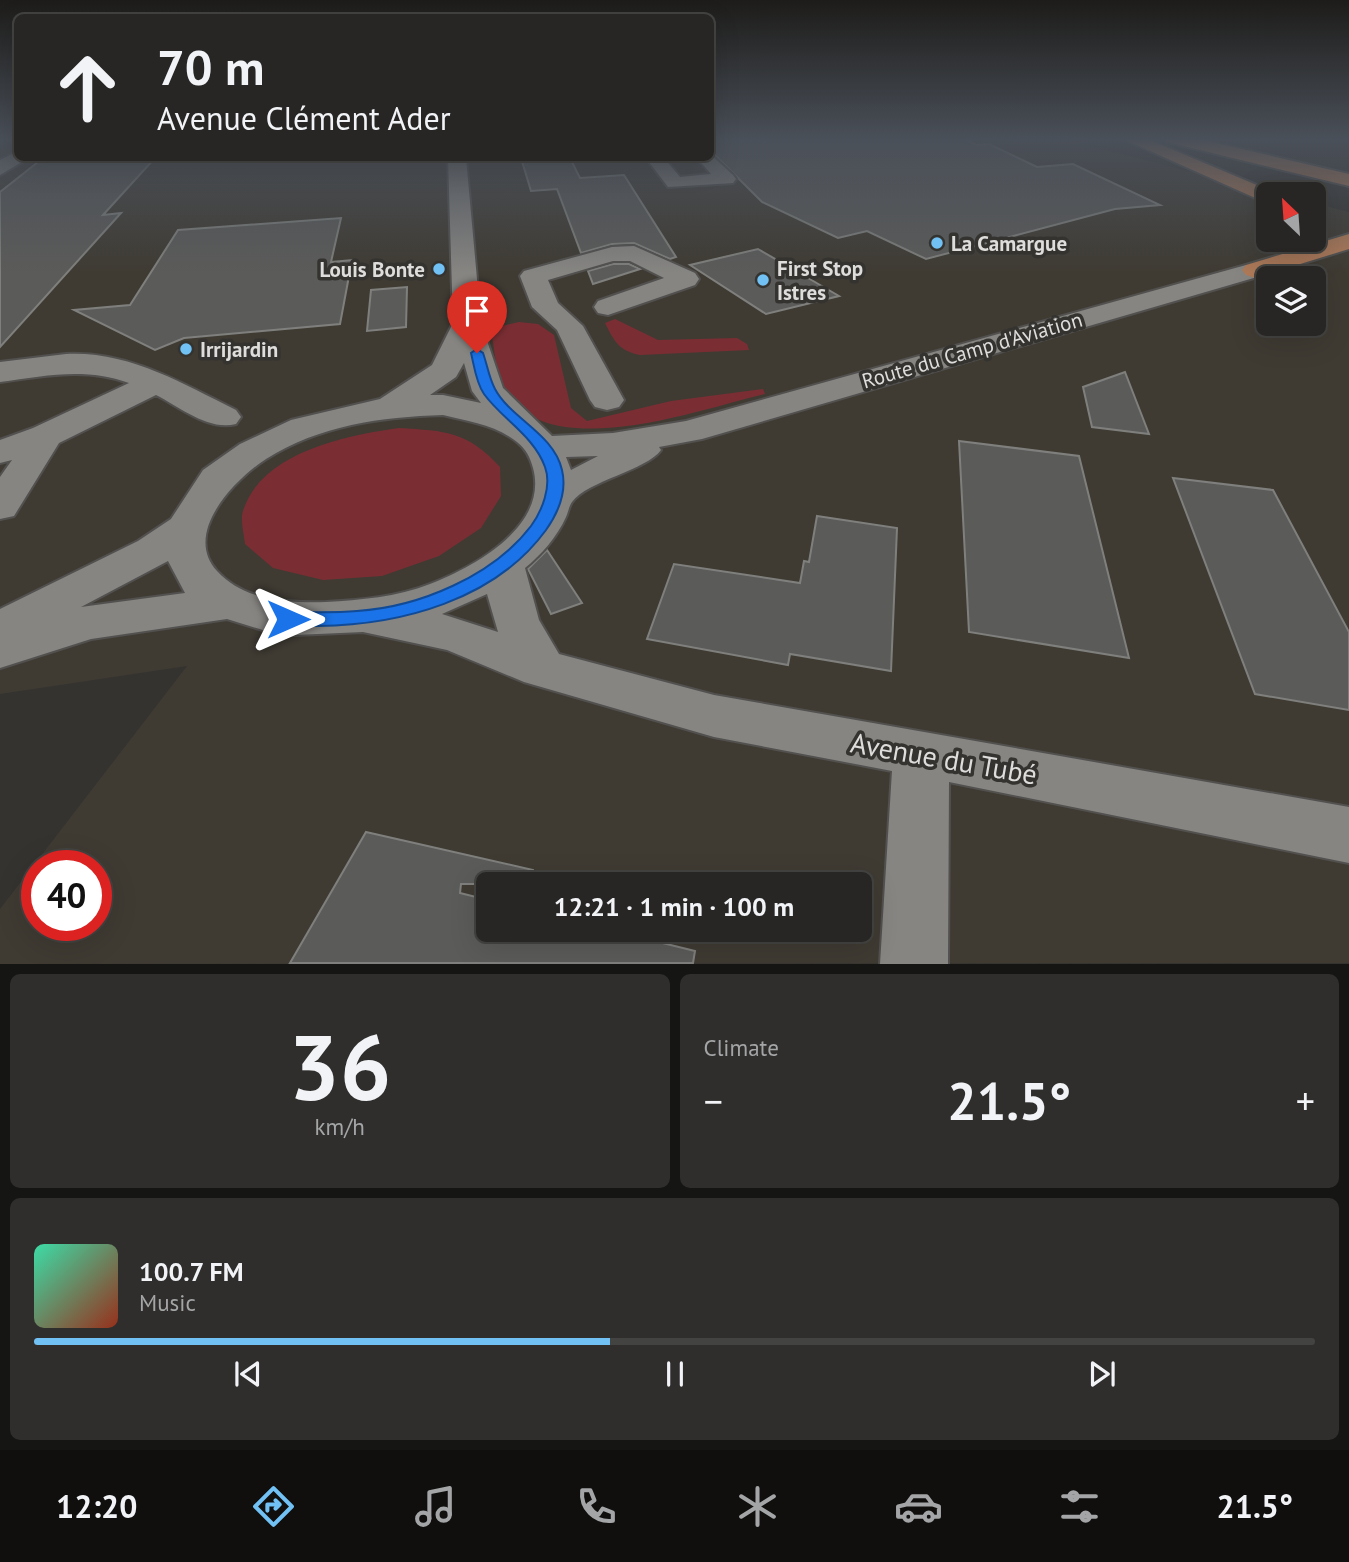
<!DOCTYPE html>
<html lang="en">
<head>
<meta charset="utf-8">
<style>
	:root { --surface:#272624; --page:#2f2e2c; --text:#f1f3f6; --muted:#a4a5a6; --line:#434341; --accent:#71c1f5 }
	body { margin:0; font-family:"PT Sans",sans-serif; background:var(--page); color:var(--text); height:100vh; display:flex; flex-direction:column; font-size:26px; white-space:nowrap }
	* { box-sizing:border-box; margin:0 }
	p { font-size:23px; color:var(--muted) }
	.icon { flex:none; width:38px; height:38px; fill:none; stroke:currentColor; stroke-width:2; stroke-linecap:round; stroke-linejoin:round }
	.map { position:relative; height:964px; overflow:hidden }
	.panel { display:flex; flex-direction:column; gap:10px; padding:10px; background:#151514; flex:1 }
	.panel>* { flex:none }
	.guide { position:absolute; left:14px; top:14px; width:700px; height:147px; border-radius:10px; box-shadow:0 7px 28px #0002,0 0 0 2px var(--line); background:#272624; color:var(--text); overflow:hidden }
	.needle { width:46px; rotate:335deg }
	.controls { position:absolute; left:1256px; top:182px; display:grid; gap:14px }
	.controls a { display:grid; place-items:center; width:70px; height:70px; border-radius:10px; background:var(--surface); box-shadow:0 7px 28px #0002,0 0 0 2px var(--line); font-size:35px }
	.speed { position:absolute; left:21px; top:850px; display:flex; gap:14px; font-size:35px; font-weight:700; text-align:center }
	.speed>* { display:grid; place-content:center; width:91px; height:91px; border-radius:50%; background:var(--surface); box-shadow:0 7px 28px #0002,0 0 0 2px var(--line); line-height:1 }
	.speed .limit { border:10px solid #d22; background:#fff; color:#111 }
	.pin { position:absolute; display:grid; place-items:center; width:60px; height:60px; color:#fff; margin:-72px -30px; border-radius:50% 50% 50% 0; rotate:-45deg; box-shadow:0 0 7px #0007 }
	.pin .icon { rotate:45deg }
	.me { position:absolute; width:77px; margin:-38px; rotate:90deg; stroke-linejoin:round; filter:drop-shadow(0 0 5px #0008) }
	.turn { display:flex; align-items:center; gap:24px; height:147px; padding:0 28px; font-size:32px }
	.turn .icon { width:91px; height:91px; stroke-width:2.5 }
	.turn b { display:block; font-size:49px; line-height:60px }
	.big { font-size:52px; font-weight:800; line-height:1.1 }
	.panel .card { flex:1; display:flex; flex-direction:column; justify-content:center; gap:10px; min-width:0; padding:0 24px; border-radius:10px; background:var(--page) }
	.panel .dial { align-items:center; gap:0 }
	.dial b { font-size:91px; line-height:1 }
	.song { display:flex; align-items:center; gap:21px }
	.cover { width:84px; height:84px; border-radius:10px; background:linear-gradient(135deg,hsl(160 70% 55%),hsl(10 70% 35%)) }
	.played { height:7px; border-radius:4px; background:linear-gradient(90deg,var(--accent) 45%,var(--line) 45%) }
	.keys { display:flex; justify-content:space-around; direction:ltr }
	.heat { display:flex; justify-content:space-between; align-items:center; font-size:38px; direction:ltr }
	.panel .tiles { flex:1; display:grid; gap:10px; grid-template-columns:1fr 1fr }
	.card:last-child { grid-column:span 2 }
	.trip { position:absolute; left:476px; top:872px; width:396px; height:70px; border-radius:10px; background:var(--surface); box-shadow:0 7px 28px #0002,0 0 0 2px var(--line); font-weight:800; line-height:70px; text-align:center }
	.tab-bar { display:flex; height:112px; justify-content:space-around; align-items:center; background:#100f0e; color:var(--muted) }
	.tab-bar .icon { width:49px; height:49px }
	.tab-bar .on { color:var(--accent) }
	.tab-bar b { font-size:32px; color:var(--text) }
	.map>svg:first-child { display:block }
	.built { fill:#3f3b33; fill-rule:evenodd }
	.green { fill:#7a2e33 }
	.building { fill:#5b5b59; stroke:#7f807d; stroke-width:2 }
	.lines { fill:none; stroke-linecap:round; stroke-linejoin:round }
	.minor-casing { stroke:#52514f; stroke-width:4 }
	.major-casing { stroke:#52514f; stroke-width:4 }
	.minor { fill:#868582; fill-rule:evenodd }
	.major { fill:#b07b59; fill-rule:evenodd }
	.route { fill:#1a73e8; stroke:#114b97; stroke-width:2 }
	.poi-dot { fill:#71c1f5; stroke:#343330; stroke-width:2.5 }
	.labels { text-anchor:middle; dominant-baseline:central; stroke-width:7; stroke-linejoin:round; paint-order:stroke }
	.far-poi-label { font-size:21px; font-weight:bold; fill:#dedddc; stroke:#343330; text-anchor:start }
	.far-street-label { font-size:21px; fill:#dedddc; stroke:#343330 }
	.near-street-label { font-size:28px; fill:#dedddc; stroke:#343330 }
</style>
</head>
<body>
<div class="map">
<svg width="1349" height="964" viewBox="0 0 1349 964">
	<rect width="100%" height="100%" fill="#343330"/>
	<path class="built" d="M0,138H17L18,158H710L711,138H1058L1279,194H1269V240H1314V203L1349,212V963L0,964V909L187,666L0,694ZM1269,278H1314V324H1269ZM37,866H96V926H37ZM488,884H859V929H488Z"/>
	<path class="green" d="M615,319L658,340L737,338L747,344L749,350L640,355C619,351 614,341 605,323Z
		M519,322L538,324L554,335L571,408L587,421L671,401L763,389L765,394C701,409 565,459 513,402C497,385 496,359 492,337L502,326Z
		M399,428C446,431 467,431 500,467L501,496L481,528L439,556L382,576L323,580L273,568L245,544C244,534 240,520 243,511C261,452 348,435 399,428Z"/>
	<path class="building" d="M710,138H963L976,145L989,144L1037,167L1073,164L1160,205L1115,209L926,259L867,231L838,238L762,202L710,150Z
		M115,158H155L103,215L121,213L0,347V192L38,162Z
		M521,158H570L580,178L624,175L676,257L670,259L634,243L612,244L581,253L557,189L531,191Z
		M341,218L331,262L352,260L340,324L184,338L155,350L74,310L130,305L178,230Z
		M758,249L839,296L766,314L690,265Z
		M613,264H629L640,269L593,284L588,271Z
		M407,287L406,327L367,331L371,290Z
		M1125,372L1149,434L1092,427L1083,387Z
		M959,441L1079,456L1129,658L969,632Z
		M1173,478L1273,490L1349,632V710L1255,694Z
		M817,516L897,528L891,671L790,654L788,665L647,639L674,564L800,583L804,561L809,562Z
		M547,550L582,603L551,614L528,569Z
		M366,832L533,870L532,884H461L460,893L488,900V929H606L695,951L693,963H290Z"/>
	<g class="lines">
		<g class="minor-casing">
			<path id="minor" d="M18,151V158H26L25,160L0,175V160Z
				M710,154L733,175L736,179L733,183L668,187L646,158H664L680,177L711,174L697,158H710Z
				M448,158H466L481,323L503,388L552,436L613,433L686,421L1246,265H1264L1268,270L1264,275L702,439L659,447L661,450C647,470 587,481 572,502C569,506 568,513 566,517C557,537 541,555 525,568L539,620L559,654L714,695L1349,807V863L949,782L948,964H880L892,771L714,737L524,682L447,650L363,632L295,635L266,631L227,619L91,639L0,668V609L138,541L171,519L203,470L240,444L291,420L380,399L432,365L453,323ZM464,363L472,391L481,403L443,395H430L456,377ZM443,415C468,421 496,425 517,442C526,449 530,457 533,468C549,526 474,567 430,584C397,597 360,600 326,602C289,603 244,601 217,571C182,533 235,479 266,459C320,425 381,417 443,415ZM598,456L571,470L566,457ZM168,561L185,593L81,607ZM487,594L498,632L442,614Z
				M634,246L695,273L699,279L695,285L608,315L598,313L594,307L598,301L664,278L630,261H613L548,280L558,303L583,326L624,400L619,407L607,410L595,407L590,400L557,330L532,307L520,276L524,271L612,247Z
				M66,354C129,351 181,383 236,410L241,417L236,424C208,431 180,407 156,395L59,443L14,516L0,519V477L12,460L0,463V440L33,428L129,383C85,367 45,376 0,382V362Z"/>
		</g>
		<g class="major-casing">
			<path id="major" d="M1121,138H1145L1278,194H1269V203L1262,201Z
				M1164,138H1194L1349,174V186L1167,142Z
				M1349,234V249L1255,278L1246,275L1242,270L1246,265Z"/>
		</g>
		<use href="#minor" class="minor"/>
		<use href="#major" class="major"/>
	</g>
	<linearGradient id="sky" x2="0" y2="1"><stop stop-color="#1d1c1a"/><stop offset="0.51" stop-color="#4a5059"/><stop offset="1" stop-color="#4a5059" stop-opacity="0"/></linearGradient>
	<rect width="1349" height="273" fill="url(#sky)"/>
	<path class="route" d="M477,349L483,353C487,364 489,378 495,389C511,419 554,434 562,470C567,491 558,513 546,530C495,600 401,625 318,626C306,626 293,627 281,624L278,619L281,614L288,612C311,612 335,613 357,611C419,607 493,576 531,526C542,511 552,486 545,467C534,436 502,419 484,394C476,383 474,365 471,353Z"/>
	<g class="poi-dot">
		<circle cx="937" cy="243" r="7"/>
		<circle cx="439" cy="269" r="7"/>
		<circle cx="763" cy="280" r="7"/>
		<circle cx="186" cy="349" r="7"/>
	</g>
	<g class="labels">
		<g class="far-poi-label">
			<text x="951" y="243">La Camargue</text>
			<text x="777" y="268">First Stop<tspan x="777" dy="24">Istres</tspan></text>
			<text x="425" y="269" text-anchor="end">Louis Bonte</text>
			<text x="200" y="349">Irrijardin</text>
		</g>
		<g class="far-street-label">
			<text transform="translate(972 350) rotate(-16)">Route du Camp d'Aviation</text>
		</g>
		<g class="near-street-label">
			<text transform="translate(944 758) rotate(10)">Avenue du Tubé</text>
		</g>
	</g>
</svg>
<div class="controls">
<a><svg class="needle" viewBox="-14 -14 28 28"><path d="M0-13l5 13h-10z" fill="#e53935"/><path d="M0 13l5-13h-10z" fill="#a4a5a6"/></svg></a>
<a><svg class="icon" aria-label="layers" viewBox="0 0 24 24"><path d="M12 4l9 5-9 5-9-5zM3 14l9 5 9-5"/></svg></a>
</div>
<div class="speed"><div class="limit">40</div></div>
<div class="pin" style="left:477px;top:353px;background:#d93025"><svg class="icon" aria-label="arrive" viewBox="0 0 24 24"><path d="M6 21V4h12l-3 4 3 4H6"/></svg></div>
<svg class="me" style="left:288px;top:619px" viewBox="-20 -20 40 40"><path d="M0-17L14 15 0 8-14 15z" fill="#1a73e8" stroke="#fff" stroke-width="4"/></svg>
<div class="trip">12:21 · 1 min · 100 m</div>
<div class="guide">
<div class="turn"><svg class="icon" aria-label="ahead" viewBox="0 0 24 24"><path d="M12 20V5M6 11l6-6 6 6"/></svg><div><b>70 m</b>Avenue Clément Ader</div></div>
</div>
</div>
<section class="panel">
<div class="tiles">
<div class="card dial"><b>36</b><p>km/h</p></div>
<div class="card"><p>Climate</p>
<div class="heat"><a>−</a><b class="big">21.5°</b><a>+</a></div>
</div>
<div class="card">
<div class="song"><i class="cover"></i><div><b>100.7 FM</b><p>Music</p></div></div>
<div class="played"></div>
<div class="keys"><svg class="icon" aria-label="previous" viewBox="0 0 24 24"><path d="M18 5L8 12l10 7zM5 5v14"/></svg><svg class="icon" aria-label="pause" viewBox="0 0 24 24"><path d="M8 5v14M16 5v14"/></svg><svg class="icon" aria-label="next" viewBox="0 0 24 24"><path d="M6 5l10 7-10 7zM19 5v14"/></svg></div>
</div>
</div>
</section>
<nav class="tab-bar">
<b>12:20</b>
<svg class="icon on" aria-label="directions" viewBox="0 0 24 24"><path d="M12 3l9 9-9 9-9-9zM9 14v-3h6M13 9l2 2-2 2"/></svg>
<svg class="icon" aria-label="music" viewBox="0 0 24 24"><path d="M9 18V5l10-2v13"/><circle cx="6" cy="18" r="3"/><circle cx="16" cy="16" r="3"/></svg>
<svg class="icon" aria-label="phone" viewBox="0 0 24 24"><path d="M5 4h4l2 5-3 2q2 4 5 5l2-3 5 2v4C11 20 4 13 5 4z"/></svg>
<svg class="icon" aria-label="climate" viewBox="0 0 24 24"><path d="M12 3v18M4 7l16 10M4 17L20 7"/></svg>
<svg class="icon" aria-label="car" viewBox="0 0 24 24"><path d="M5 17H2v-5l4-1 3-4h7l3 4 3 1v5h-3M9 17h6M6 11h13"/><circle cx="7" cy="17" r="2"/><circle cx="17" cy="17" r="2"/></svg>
<svg class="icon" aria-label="filters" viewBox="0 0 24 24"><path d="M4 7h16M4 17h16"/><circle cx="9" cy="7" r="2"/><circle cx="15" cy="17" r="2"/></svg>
<b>21.5°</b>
</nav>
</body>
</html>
